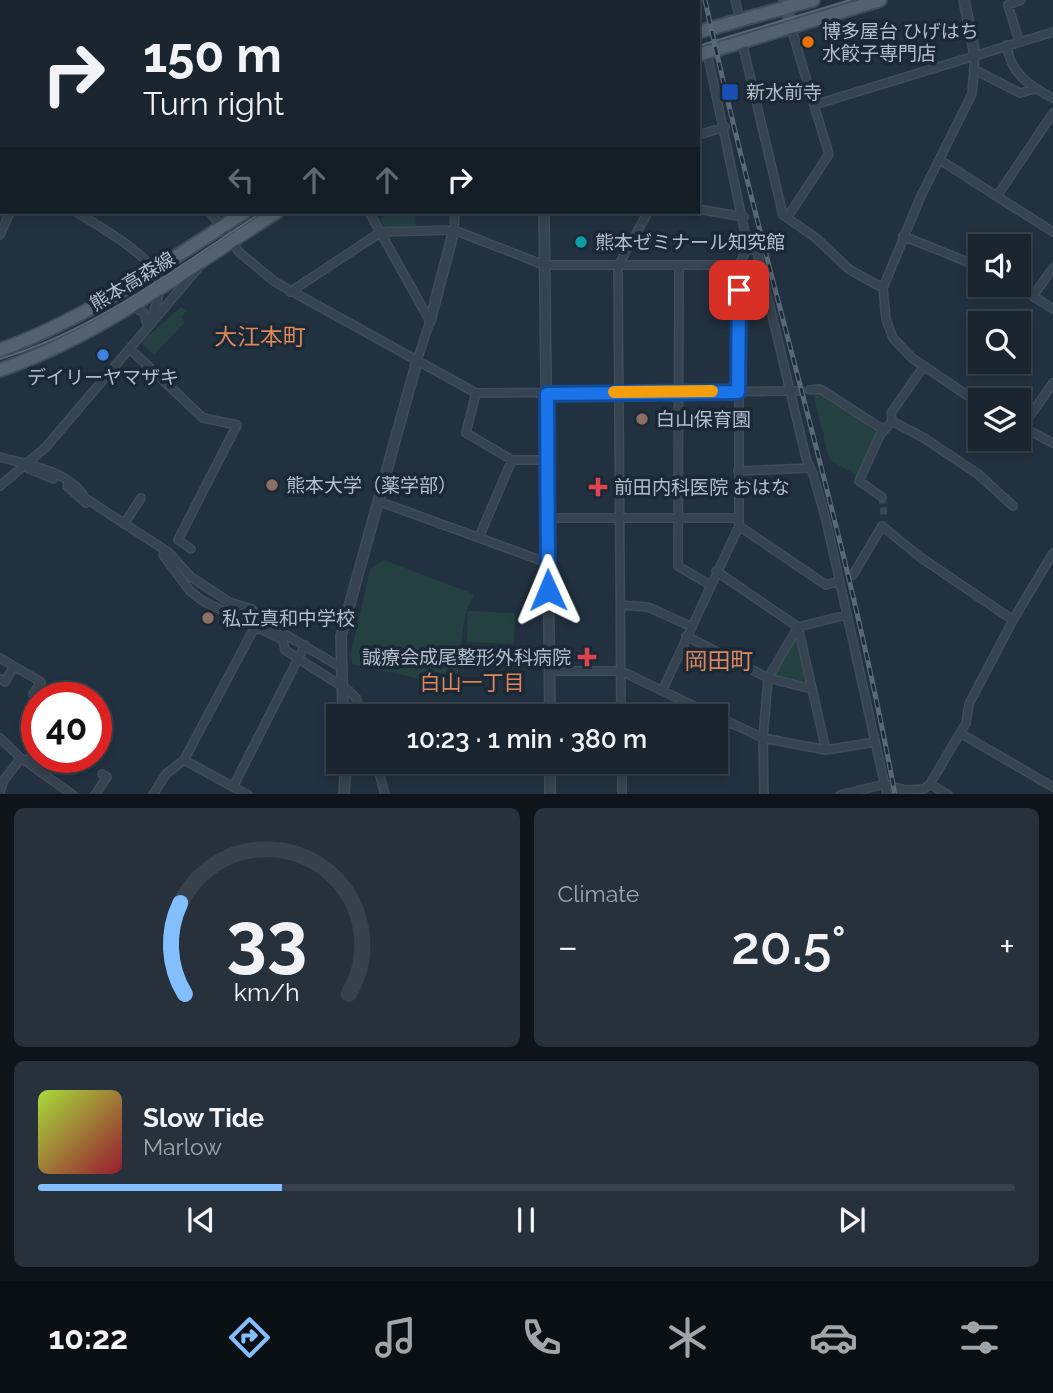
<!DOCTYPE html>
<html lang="en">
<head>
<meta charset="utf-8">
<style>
	:root { --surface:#1a2530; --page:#27313c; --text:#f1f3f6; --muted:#9fa5ab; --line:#38424c; --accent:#83beff }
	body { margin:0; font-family:Raleway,"Noto Sans JP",sans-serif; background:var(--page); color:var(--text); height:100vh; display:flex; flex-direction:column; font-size:26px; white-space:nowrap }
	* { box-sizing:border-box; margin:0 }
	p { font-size:23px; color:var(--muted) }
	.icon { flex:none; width:38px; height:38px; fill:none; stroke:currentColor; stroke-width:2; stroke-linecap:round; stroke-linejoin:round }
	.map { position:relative; height:794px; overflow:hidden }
	.details { display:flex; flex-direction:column; gap:14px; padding:14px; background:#0e141a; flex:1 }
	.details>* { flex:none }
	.banner { position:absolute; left:0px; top:0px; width:700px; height:214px; box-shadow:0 4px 10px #0003,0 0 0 2px var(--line); background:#1a2530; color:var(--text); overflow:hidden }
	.fabs { position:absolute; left:968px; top:234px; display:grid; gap:14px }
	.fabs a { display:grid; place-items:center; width:63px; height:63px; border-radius:0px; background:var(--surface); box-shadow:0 4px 10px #0003,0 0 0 2px var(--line); font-size:35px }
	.speed { position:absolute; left:21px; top:682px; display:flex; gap:14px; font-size:35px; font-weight:700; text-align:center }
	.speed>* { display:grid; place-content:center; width:91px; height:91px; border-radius:50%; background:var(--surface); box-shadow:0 4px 10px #0003,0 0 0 2px var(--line); line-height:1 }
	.speed .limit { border:10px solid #d22; background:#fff; color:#111 }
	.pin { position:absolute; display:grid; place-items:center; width:60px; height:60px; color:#fff; margin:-30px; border-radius:14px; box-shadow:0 4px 10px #0006 }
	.me { position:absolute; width:77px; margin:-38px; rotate:359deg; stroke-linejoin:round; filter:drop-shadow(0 0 5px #0008) }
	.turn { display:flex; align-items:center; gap:24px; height:147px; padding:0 28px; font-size:32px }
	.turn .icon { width:91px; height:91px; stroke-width:2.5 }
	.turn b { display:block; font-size:49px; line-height:60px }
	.lanes { display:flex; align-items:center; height:66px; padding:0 28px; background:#0003; justify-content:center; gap:35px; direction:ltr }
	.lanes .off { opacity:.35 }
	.big { font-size:52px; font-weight:600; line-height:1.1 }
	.details .card { flex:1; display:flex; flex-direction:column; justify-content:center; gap:10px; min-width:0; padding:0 24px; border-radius:10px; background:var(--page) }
	.details .dial { align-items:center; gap:0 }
	.dial svg { height:182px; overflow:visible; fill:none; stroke:var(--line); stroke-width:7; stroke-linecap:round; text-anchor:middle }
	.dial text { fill:var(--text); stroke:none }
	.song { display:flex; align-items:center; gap:21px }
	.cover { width:84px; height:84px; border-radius:10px; background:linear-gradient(135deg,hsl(80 70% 55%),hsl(350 70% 35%)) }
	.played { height:7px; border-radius:4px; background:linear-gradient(90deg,var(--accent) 25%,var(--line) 25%) }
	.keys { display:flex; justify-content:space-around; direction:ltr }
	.heat { display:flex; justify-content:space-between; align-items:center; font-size:38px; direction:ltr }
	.details .tiles { flex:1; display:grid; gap:14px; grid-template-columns:1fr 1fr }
	.card:last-child { grid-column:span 2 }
	.trip { position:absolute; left:326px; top:704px; width:402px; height:70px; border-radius:0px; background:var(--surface); box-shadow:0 4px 10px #0003,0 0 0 2px var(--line); font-weight:600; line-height:70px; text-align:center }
	.dock { display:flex; height:112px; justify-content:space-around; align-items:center; background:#0a0f13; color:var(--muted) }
	.dock .icon { width:49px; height:49px }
	.dock .selected { color:var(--accent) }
	.dock b { font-size:32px; color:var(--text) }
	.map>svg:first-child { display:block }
	.green { fill:#244041 }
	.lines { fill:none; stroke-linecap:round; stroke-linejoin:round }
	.minor-tunnel { stroke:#384655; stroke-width:7; stroke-dasharray:7 3.5; stroke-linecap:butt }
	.minor-casing { stroke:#3f4c59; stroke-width:10 }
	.tertiary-casing { stroke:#3f4c59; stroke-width:12 }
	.secondary-casing { stroke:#3f4c59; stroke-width:14 }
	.primary-casing { stroke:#3f4c59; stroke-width:16 }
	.minor { stroke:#364350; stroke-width:7 }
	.tertiary { stroke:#364350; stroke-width:9 }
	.secondary { stroke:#445263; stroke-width:10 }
	.primary { stroke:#546270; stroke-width:12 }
	.tram { stroke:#586877; stroke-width:2 }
	.rail-casing { stroke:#586877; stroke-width:5 }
	.rail { stroke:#1b2835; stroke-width:2.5; stroke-dasharray:8; stroke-linecap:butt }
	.route-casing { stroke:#114b97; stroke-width:18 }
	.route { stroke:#1a73e8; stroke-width:12 }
	.slow { stroke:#f59e0b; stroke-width:12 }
	.food-dot { fill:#e8710a; stroke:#1b2835; stroke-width:2.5 }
	.transit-dot { fill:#1a4fb4; stroke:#1b2835; stroke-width:2.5 }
	.culture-dot { fill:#0f9aa8; stroke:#1b2835; stroke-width:2.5 }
	.shop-dot { fill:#3f7fe0; stroke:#1b2835; stroke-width:2.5 }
	.education-dot { fill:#8d6e63; stroke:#1b2835; stroke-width:2.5 }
	.health-dot { fill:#e0444e; stroke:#1b2835; stroke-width:2.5 }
	.labels { text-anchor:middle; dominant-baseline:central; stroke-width:7; stroke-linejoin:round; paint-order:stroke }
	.poi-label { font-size:19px; fill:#b2becb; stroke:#1b2835; text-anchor:start }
	.street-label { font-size:19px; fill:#b2becb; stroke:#1b2835 }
	.neighbourhood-label { font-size:21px; fill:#de875a; stroke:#1b2835 }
	.quarter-label { font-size:23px; fill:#de875a; stroke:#1b2835 }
</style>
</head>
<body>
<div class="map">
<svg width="1053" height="795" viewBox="0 0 1053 795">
	<rect width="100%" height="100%" fill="#223140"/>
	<path class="green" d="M390,212H415L416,226L386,228L379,219Z
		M181,307L186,311L181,318L185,322L154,355L141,342Z
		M820,391L881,431L857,476L829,459L813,393Z
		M384,560L474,594L465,615L456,687L352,664L351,653L370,569Z
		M468,611L515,613L514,644L467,642Z
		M798,627L812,689L768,678Z"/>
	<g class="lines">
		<path class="minor-tunnel" d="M882,497L884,516"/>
		<g class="minor-casing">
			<path id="minor" d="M11,0L26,2
				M54,0L55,2
				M598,0V2
				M694,0V2
				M735,0L740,19
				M99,2L100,0
				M192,2L193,0
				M272,2L273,0
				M352,2L353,0
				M422,2L423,0
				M791,27L814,105
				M1019,41L1008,5L1021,0
				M742,42L783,215L816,238L850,270L883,288
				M1007,45C1010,73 1029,86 1053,98
				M975,55L972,94L920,198L883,288L886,319L893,338L912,358L980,404
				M975,70L1020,93L1034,89
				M698,135L725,127
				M940,160L1053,232
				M997,196L1053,113
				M698,209L744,217
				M77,212C99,227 155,256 159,283C161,295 154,311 150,321
				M210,212L239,252L275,282L476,393L801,391
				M369,212L430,321L417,361
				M787,218L829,154L814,105L1053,32
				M454,230L455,212
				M0,235L10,212
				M903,236L980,267
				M748,247L757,252L807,462L813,474L826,520L887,795
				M679,266L678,566L710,585
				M1015,285L1053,309
				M290,292L381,232L454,230L544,265H739
				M1033,296L1053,268
				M133,306L144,313L147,324
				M130,349L203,418L237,425L178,540L191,549
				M810,390L820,389L884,430
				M476,393L466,433L512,460L479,537
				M892,421L924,438L978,474L1013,506
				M1020,426L1053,443
				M1022,427L1053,383
				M0,457C28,465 69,470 85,498L168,552L191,577L229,602L252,609L259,619L184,760L166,774L153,795
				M512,460H547
				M29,469L53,479
				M738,471L810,468
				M0,486L46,447L199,267
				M67,486L86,503
				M882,497L859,481L880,435L892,421L891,413L924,366
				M378,501L548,563
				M547,518H738
				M124,524L141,498
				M739,526L826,585L839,581
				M163,555L190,591L203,601L283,640L285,650L349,691L357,699L358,716
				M716,571L798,627L826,750
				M853,575L882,526L920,557L1013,620
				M621,605L648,607L690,626
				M259,619L342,668
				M686,636L768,678L812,689
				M0,658L41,682L33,694
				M549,671H621L715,716
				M1,679L5,682L14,666
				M662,691L739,526V265L748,247L707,52
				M621,716L618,266L648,212
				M716,716L763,738L826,750L875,742
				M960,733L1053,787
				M0,738L21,758L73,795
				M716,747L728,722
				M184,760L248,795
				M376,761L385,795
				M27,762L37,748
				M930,784L948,795
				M233,787L305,645
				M0,792L4,780L21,758
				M95,795L107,777L102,774
				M622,795V761
				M764,795L763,738L768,678L798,627L846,615
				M840,795L885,784L905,790L924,789L930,784L966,723L969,704L1013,620L1053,553"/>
		</g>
		<g class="tertiary-casing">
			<path id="tertiary" d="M317,0L321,2
				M515,0V2
				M964,0L975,55
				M544,212L550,716
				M430,321L454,230
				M343,716L341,636L417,361
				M550,761V795
				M344,795L346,761"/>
		</g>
		<g class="secondary-casing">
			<path id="secondary" d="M785,0L791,27"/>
		</g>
		<g class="primary-casing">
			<path id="primary" d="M698,32L813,0
				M698,55L880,0
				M0,350C89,318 166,262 245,212
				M0,370C102,335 187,268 277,212"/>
		</g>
		<use href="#minor" class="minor"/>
		<use href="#tertiary" class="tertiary"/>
		<use href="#secondary" class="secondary"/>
		<use href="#primary" class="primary"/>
		<path class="tram" d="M698,46L850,0
			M0,359C96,330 179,266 262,212"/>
		<g class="rail-casing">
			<path id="rail" d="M705,0C762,266 846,526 895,795"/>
		</g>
		<use href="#rail" class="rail"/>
	</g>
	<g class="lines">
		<g class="route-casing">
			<path id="route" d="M548,590L547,394L738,392L739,290"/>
		</g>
		<use href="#route" class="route"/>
		<path class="slow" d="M614,392L712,391"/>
	</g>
	<circle class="food-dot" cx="808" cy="42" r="7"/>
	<rect class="transit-dot" x="721" y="83" width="18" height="18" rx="3.5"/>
	<circle class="culture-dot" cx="581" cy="242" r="7"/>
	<circle class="shop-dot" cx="103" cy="355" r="7"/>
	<g class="education-dot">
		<circle cx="642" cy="419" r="7"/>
		<circle cx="272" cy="485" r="7"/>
		<circle cx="208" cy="618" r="7"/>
	</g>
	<g class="health-dot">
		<path d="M594.5 476.5h7v7h7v7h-7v7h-7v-7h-7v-7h7z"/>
		<path d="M583.5 646.5h7v7h7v7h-7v7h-7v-7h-7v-7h7z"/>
	</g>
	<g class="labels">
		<g class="poi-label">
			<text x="822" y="31">博多屋台 ひげはち<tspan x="822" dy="22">水餃子専門店</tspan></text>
			<text x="746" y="92">新水前寺</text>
			<text x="595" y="242">熊本ゼミナール知究館</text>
			<text x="103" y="377" text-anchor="middle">デイリーヤマザキ</text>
			<text x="656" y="419">白山保育園</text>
			<text x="286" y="485">熊本大学（薬学部）</text>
			<text x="614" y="487">前田内科医院 おはな</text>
			<text x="222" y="618">私立真和中学校</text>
			<text x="571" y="657" text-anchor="end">誠療会成尾整形外科病院</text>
		</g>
		<g class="street-label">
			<text transform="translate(132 281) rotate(-31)">熊本高森線</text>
		</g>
		<g class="neighbourhood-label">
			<text x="472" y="682">白山一丁目</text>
		</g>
		<g class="quarter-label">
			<text x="260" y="336">大江本町</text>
			<text x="719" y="660">岡田町</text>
		</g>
	</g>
</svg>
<div class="fabs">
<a><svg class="icon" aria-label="sound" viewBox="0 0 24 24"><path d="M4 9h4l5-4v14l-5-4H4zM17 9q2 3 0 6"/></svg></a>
<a><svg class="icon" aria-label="search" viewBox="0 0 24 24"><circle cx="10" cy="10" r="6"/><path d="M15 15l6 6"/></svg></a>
<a><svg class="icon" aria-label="layers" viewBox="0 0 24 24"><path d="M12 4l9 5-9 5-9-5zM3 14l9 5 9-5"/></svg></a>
</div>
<div class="speed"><div class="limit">40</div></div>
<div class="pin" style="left:739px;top:290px;background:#d93025"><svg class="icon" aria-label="arrive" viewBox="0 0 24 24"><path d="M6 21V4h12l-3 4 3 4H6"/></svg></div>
<svg class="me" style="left:548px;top:590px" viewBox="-20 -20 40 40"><path d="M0-17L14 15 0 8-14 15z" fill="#1a73e8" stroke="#fff" stroke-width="4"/></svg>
<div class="trip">10:23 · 1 min · 380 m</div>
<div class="banner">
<div class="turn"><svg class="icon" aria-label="right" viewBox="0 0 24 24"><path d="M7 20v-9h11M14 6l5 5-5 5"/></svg><div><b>150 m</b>Turn right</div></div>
<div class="lanes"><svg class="icon off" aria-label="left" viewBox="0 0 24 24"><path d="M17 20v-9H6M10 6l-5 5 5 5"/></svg><svg class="icon off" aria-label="ahead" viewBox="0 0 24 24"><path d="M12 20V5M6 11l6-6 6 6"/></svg><svg class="icon off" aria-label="ahead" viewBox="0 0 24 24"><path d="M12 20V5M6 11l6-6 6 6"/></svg><svg class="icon" aria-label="right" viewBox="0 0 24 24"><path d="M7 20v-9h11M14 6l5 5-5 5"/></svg></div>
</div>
</div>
<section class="details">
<div class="tiles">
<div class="card dial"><svg viewBox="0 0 100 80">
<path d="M14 69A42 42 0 1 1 86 69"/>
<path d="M14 69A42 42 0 0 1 12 29" stroke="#83beff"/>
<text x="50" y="56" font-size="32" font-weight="700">33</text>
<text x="50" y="72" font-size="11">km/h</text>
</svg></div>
<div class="card"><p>Climate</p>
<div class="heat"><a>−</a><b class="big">20.5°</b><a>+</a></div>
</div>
<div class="card">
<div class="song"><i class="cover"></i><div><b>Slow Tide</b><p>Marlow</p></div></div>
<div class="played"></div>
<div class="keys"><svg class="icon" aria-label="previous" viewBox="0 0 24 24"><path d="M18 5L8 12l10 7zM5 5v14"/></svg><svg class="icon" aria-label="pause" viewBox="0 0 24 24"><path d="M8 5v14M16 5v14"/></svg><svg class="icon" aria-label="next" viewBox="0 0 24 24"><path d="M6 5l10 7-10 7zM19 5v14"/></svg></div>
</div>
</div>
</section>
<nav class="dock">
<b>10:22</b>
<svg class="icon selected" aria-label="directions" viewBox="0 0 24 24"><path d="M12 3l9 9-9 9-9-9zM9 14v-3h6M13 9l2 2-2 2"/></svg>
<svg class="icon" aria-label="music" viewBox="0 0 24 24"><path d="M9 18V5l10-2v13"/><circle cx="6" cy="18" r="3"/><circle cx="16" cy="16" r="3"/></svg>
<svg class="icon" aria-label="phone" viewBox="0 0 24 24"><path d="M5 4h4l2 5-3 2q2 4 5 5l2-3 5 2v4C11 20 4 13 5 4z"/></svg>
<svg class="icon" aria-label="climate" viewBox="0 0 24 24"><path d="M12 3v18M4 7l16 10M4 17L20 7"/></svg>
<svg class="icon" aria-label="car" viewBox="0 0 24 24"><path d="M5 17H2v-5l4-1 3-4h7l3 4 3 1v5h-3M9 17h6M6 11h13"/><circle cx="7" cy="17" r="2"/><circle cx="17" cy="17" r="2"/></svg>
<svg class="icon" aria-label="filters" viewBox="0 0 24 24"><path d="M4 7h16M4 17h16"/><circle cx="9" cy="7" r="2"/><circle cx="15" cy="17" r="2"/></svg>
</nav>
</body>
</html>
